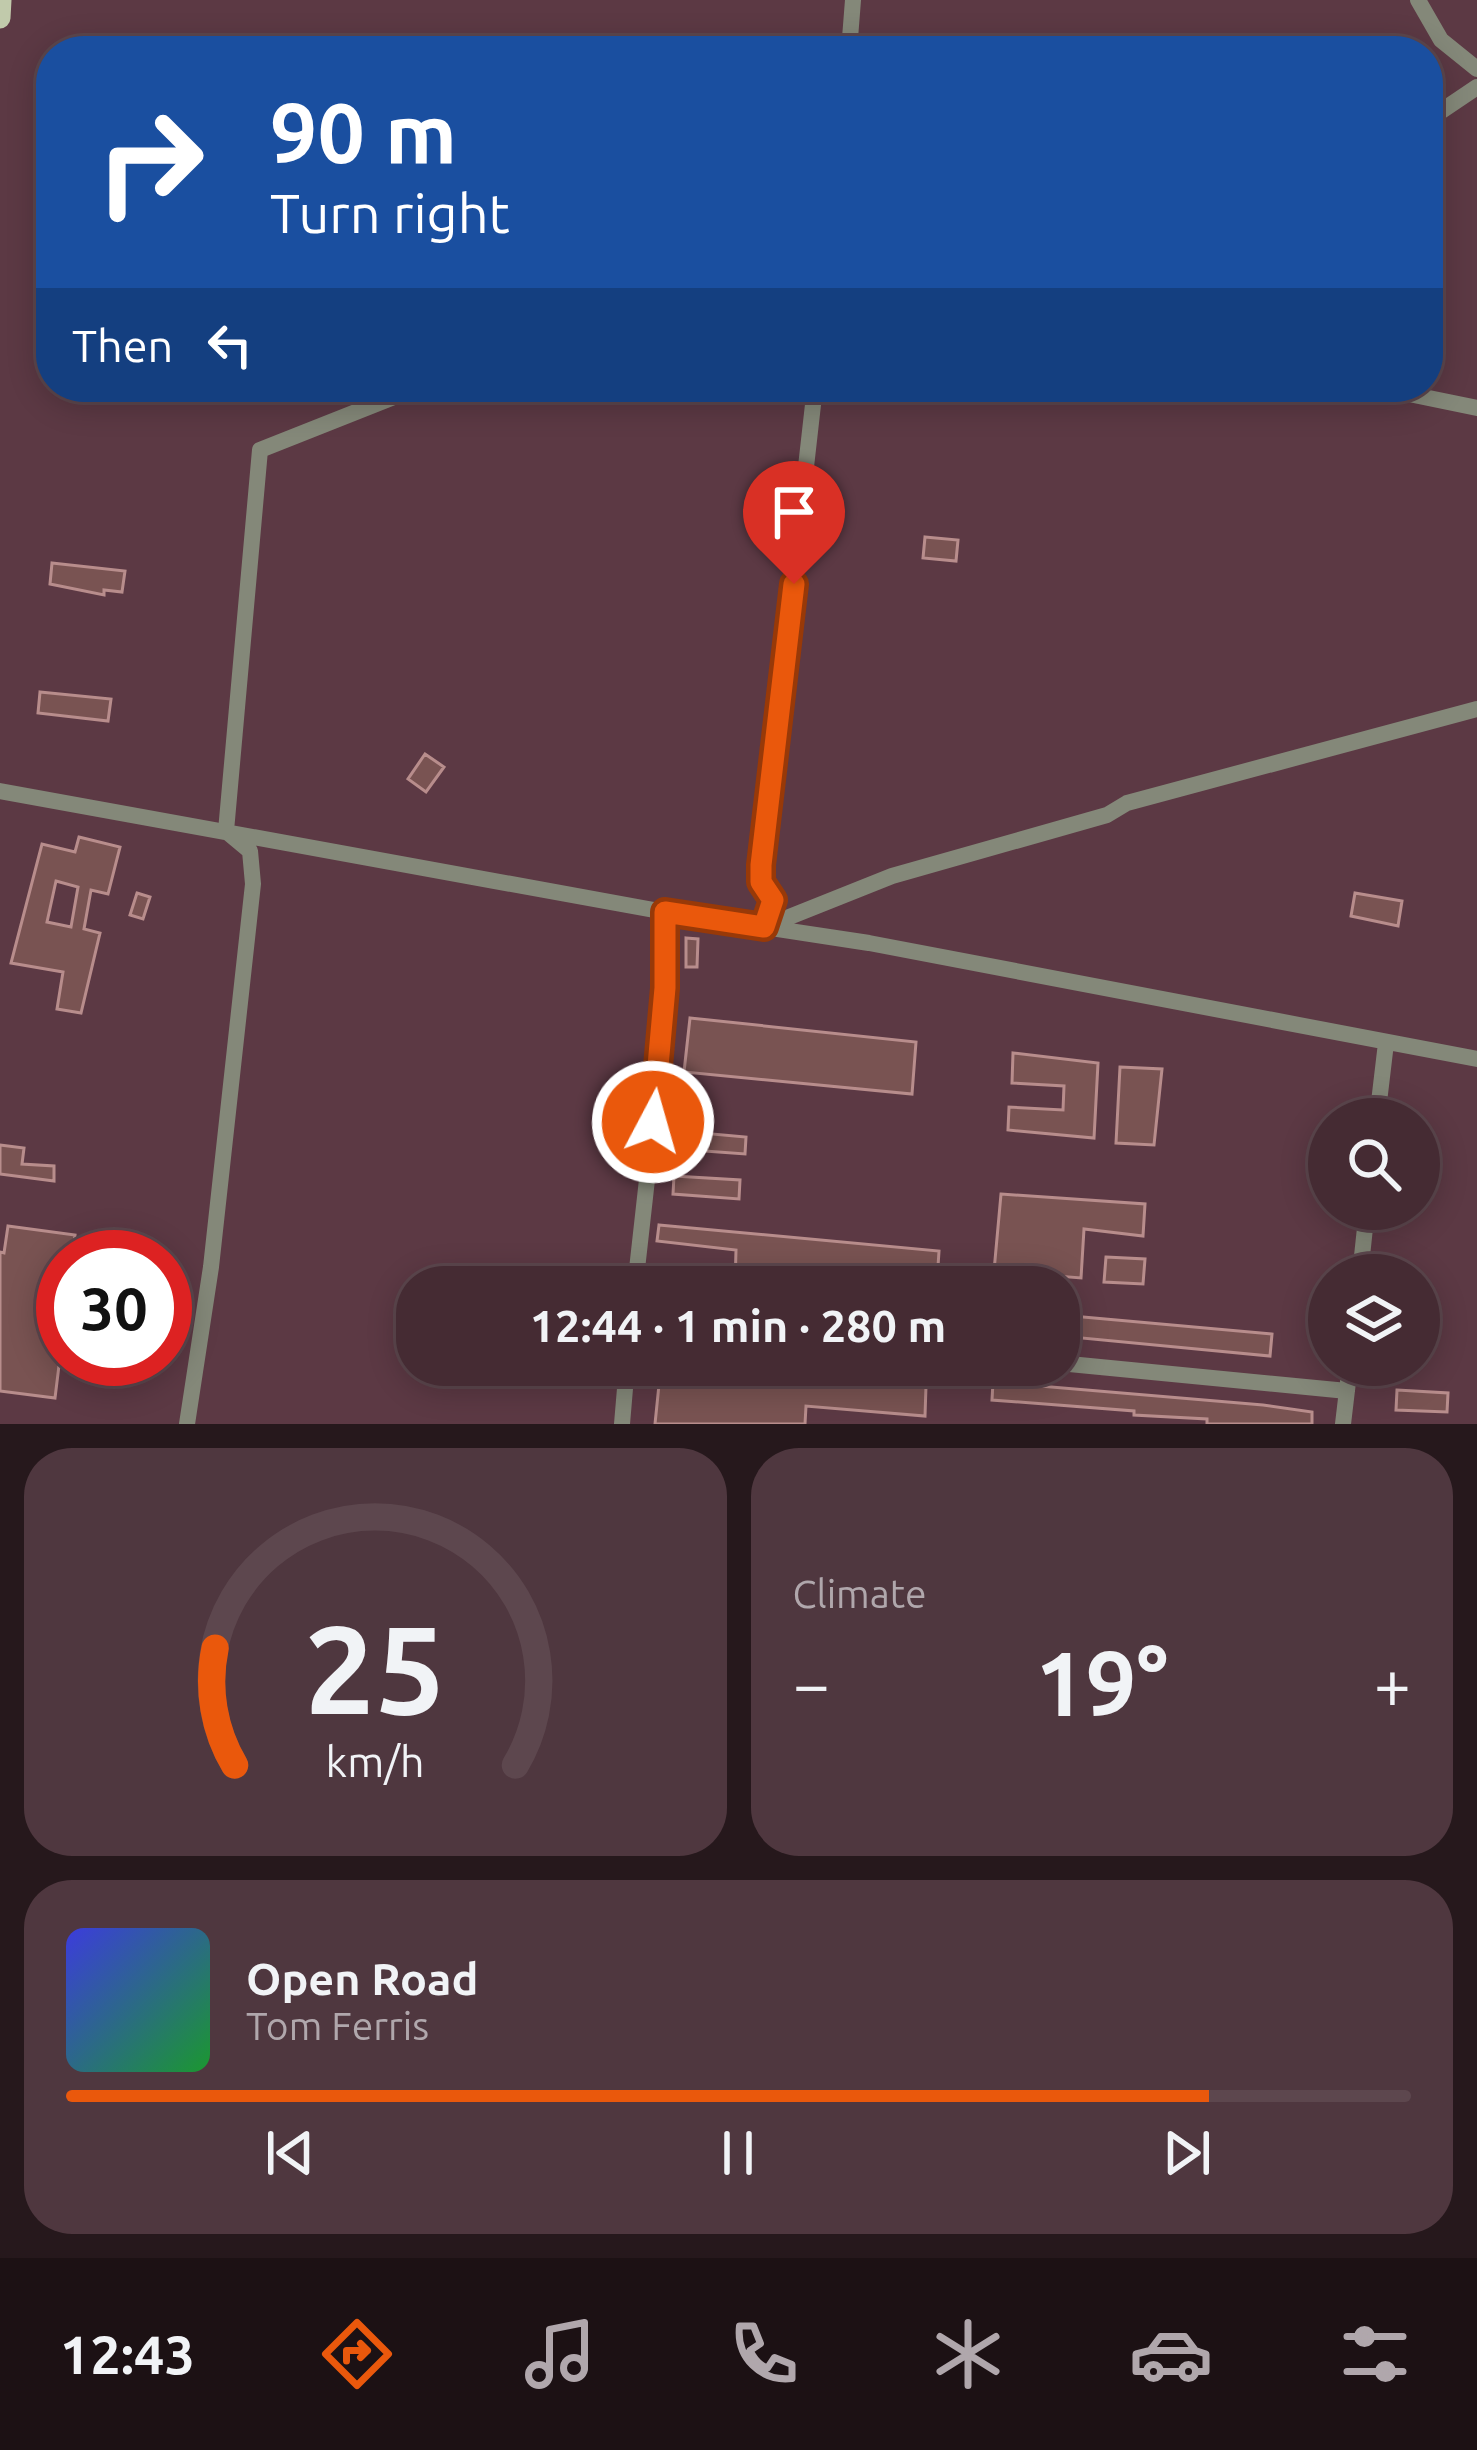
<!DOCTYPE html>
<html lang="en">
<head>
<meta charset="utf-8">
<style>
	:root { --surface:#452b33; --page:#4f373f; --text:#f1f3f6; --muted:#b0a7ac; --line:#5d474e; --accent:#ea580c }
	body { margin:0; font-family:Ubuntu,sans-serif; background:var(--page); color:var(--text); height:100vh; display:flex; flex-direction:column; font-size:45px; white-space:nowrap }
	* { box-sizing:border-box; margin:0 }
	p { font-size:39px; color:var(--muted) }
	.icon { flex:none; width:66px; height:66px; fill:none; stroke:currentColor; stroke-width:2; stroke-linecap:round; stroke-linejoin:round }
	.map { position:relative; height:1424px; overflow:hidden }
	.details { display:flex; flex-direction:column; gap:24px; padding:24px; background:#26181c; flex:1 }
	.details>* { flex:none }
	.hud { position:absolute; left:36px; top:36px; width:1407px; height:366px; border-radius:48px; box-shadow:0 6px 30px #0003,0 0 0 3px var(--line); background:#1a4fa0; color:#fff; overflow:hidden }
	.tools { position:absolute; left:1308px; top:1098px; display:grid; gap:24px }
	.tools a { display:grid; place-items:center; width:132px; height:132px; border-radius:50%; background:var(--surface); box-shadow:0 6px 30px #0003,0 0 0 3px var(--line); font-size:60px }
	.speed { position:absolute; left:36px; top:1230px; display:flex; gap:24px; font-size:60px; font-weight:700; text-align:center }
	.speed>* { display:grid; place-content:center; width:156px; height:156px; border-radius:50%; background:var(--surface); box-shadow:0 6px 30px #0003,0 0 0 3px var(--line); line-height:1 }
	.speed .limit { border:18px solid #d22; background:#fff; color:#111 }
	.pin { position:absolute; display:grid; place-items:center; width:102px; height:102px; color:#fff; margin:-123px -51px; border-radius:50% 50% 50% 0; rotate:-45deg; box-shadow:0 0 12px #0007 }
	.pin .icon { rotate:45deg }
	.me { position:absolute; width:132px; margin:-66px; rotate:6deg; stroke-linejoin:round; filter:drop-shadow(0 0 9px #0008) }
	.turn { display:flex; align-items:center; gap:42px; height:252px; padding:0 36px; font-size:54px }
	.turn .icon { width:156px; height:156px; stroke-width:2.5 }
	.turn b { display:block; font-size:84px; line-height:102px }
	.then { display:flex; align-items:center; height:114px; padding:0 36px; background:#0003; gap:24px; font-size:45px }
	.big { font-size:90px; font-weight:700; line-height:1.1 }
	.details .card { flex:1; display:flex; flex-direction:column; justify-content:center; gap:18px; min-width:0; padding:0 42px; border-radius:48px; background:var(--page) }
	.details .dial { align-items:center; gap:0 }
	.dial svg { height:312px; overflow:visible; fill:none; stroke:var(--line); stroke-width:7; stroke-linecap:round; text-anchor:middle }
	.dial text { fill:var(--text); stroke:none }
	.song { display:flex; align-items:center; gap:36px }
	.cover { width:144px; height:144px; border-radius:18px; background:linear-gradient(135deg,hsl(240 70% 55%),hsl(130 70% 35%)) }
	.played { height:12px; border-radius:6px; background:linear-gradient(90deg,var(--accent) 85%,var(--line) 85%) }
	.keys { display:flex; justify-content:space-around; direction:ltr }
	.heat { display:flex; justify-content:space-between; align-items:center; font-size:66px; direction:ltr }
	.details .tiles { flex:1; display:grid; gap:24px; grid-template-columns:1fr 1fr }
	.card:last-child { grid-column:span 2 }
	.trip { position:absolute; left:396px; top:1266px; width:684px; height:120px; border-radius:48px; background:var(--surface); box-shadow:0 6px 30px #0003,0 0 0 3px var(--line); font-weight:700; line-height:120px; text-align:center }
	.tabs { display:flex; height:192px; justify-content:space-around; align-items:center; background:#1c1114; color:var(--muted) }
	.tabs .icon { width:84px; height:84px }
	.tabs .on { color:var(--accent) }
	.tabs b { font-size:54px; color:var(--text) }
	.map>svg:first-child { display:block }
	.building { fill:#795352; stroke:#b88d8c; stroke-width:3; fill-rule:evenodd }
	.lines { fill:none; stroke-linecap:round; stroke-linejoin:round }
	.minor { stroke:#848879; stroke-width:16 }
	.major { stroke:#c1caab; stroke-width:21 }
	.route-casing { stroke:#983908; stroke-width:30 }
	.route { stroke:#ea580c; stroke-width:21 }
</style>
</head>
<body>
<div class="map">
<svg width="1477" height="1424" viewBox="0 0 1477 1424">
	<rect width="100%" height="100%" fill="#5c3944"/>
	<path class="building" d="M925,537L958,540L956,561L923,558Z
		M52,563L125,571L122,592L104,590V595L50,584Z
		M40,692L111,699L108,721L38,713Z
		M425,754L444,767L426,792L408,779Z
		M79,837L120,847L108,894L91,890L84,929L100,933L81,1013L57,1009L63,972L11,963L42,844L75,852ZM56,881L78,887L71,927L47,922Z
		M137,893L150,897L143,919L130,915Z
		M1355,893L1402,901L1398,926L1351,916Z
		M686,938L698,939L697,967H686Z
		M690,1018L916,1042L912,1094L684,1072Z
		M1013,1053L1098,1063L1094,1138L1008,1130L1009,1107L1063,1110L1064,1086L1012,1083Z
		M1120,1067L1162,1069L1154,1145L1116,1143Z
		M679,1131L746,1137L745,1154L678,1149Z
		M0,1145L24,1148L22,1164L54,1166V1181L0,1174Z
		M674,1176L740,1180L739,1199L673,1194Z
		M1001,1194L1145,1204L1143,1236L1084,1229L1081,1278L994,1271Z
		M659,1225L939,1251L937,1282L768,1266L767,1287H735L736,1250L657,1241Z
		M8,1226L75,1235L72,1257H63V1333L55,1398L0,1391V1252L4,1253Z
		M1106,1257L1145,1259L1143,1284L1104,1282Z
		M1072,1316L1272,1334L1270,1356L1071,1337Z
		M661,1365L926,1386L925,1416L806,1406L805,1424H655Z
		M993,1382L1263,1405L1312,1412V1424H1207V1419L1134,1415V1411L992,1400Z
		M1397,1390L1448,1393L1447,1412L1396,1410Z"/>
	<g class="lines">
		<path class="minor" d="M1418,0L1441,40L1477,69
			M849,51L853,0
			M1428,120L1477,87
			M1375,387L1477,408
			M0,791L665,912L869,943L1477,1059
			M763,927L773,900L761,882V865L815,387
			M764,927L892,876L1107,815L1127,803L1477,709
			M1377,1119L1386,1043
			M1360,1275L1367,1209
			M635,1287L657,1090L665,912
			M1059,1363L1347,1391
			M839,1365L874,1372L920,1365
			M187,1424L211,1267L253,884L250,851L226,831L260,450L419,387
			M622,1424L627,1365
			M1343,1424L1350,1365"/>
		<path class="major" d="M0,18L1,0"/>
	</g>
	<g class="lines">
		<g class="route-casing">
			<path id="route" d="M653,1122L665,988V912L764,927L773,900L761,882V865L794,584"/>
		</g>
		<use href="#route" class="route"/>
	</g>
</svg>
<div class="tools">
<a><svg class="icon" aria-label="search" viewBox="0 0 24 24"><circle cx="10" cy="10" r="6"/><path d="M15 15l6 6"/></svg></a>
<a><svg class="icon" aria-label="layers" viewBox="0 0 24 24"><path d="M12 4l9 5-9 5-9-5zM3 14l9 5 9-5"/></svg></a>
</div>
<div class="speed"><div class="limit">30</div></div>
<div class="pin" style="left:794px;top:584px;background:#d93025"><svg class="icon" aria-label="arrive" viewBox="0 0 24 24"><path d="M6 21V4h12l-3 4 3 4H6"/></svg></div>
<svg class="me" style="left:653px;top:1122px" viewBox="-20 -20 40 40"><circle r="17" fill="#ea580c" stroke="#fff" stroke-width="3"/><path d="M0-11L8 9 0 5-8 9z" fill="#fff"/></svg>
<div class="trip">12:44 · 1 min · 280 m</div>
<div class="hud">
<div class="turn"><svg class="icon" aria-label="right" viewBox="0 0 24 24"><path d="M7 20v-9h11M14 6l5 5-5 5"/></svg><div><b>90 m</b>Turn right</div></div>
<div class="then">Then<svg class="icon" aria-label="left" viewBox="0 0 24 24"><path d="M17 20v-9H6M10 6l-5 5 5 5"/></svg></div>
</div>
</div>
<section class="details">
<div class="tiles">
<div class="card dial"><svg viewBox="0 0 100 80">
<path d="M14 69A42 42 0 1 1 86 69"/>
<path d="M14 69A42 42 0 0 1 9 39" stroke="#ea580c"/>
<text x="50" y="56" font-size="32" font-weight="700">25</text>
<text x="50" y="72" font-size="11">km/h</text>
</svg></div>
<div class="card"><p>Climate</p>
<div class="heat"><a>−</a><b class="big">19°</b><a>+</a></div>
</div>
<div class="card">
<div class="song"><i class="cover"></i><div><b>Open Road</b><p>Tom Ferris</p></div></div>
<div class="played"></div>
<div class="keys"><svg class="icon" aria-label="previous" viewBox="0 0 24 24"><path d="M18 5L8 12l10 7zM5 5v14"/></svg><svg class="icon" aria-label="pause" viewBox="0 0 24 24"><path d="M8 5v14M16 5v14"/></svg><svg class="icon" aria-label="next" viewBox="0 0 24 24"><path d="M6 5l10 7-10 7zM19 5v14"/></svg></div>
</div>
</div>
</section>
<nav class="tabs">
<b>12:43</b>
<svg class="icon on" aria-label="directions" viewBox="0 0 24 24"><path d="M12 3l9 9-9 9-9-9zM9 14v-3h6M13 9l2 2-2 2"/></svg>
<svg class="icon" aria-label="music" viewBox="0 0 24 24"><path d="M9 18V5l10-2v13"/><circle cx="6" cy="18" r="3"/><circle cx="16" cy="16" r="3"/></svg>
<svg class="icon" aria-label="phone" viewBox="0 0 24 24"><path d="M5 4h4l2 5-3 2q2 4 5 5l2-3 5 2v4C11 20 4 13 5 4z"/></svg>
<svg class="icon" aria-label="climate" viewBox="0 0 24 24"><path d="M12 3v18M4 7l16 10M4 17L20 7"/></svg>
<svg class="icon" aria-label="car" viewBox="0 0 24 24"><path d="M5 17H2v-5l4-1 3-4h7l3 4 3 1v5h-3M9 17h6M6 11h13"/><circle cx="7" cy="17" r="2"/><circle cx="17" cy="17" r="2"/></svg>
<svg class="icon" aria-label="filters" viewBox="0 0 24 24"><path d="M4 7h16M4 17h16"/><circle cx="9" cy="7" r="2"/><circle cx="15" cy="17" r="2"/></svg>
</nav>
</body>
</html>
